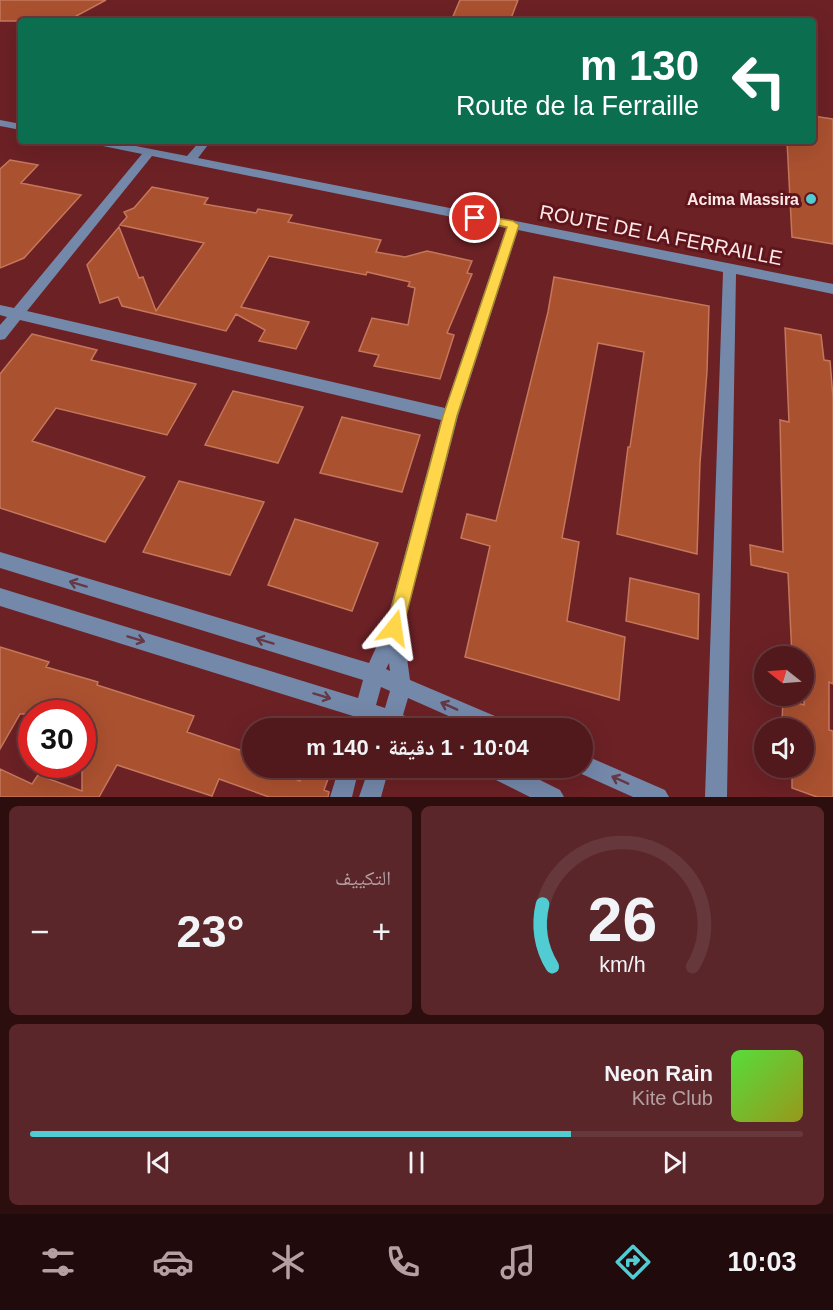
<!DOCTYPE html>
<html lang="ar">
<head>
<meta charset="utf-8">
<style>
	:root { --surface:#51191c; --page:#5b2629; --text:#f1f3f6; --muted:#b4a0a3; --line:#67383b; --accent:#51ccd3 }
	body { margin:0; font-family:Arial,"Noto Naskh Arabic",sans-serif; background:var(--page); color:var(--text); direction:rtl; height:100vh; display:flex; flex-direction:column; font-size:22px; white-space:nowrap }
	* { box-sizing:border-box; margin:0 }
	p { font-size:20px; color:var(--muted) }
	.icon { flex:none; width:33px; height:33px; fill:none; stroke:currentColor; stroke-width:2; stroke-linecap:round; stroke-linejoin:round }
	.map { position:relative; height:797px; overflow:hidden; direction:ltr }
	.side { display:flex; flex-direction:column; gap:9px; padding:9px; background:#2d0e0f; flex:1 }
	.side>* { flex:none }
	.top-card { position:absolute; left:18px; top:18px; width:798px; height:126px; border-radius:6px; box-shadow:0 6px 24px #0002,0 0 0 2px var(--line); direction:rtl; background:#0b6e4f; color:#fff; overflow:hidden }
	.needle { width:39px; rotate:287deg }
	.fabs { position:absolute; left:754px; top:646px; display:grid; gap:12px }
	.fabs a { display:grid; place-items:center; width:60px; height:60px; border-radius:50%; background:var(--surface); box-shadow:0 6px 24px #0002,0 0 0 2px var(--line); font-size:30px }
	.speed { position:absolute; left:18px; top:700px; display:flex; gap:12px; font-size:30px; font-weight:700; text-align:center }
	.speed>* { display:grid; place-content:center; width:78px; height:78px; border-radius:50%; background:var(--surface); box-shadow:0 6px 24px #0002,0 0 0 2px var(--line); line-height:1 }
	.speed .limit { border:9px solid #d22; background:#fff; color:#111 }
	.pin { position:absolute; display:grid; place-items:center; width:51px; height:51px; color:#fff; margin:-26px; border:3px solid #fff; border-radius:50%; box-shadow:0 2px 6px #0007 }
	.me { position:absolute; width:66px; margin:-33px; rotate:15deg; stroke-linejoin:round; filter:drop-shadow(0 0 4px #0008) }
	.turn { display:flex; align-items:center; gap:21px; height:126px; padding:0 18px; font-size:27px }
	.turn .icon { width:78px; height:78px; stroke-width:2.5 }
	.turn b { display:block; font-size:42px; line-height:51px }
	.big { font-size:45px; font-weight:800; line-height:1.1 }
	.side .widget { flex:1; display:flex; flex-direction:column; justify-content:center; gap:9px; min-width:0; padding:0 21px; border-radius:9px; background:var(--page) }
	.side .dial { align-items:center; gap:0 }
	.dial svg { height:156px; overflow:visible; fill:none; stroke:var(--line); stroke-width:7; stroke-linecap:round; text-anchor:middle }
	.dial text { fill:var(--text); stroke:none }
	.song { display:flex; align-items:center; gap:18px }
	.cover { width:72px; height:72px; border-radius:9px; background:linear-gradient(135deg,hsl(110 70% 55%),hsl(60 70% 35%)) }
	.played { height:6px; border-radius:3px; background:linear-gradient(90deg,var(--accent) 70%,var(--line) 70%) }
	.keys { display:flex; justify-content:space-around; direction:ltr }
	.heat { display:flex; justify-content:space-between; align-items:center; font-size:33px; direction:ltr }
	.side .tiles { flex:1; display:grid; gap:9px; grid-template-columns:1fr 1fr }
	.widget:last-child { grid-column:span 2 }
	.trip { position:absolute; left:242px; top:718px; width:351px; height:60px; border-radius:30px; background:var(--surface); box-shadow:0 6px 24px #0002,0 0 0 2px var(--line); font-weight:800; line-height:60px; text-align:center; direction:rtl }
	.tabs { display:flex; height:96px; justify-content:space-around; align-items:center; background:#200a0b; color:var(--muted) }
	.tabs .icon { width:42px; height:42px }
	.tabs .on { color:var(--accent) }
	.tabs b { font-size:27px; color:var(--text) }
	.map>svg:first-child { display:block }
	.building { fill:#aa5130; stroke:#c5775b; stroke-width:1.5 }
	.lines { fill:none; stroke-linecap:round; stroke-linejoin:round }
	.minor { fill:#7488aa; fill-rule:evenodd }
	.oneway { stroke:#653846 }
	.route { fill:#ffd54a; stroke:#a68a30; stroke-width:1.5 }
	.poi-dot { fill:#51ccd3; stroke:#5f151b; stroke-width:2 }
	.labels { text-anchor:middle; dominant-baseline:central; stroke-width:6; stroke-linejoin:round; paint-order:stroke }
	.far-poi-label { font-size:16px; font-weight:bold; fill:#fde9e8; stroke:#5f151b; text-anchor:end }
	.street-label { font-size:20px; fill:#fde9e8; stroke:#5f151b }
</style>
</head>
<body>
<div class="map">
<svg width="833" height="797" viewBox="0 0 833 797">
	<rect width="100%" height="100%" fill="#6c2125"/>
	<path class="building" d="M0,0H106L67,21H0Z
		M460,0H518L510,21H451Z
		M813,116L833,119V244L792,237L787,141H813Z
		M10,160L38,165L21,183L81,195L24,258L0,268V169Z
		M152,187L208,198L204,204L256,213L258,209L292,215L288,222L381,240L376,252L405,257L427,251L472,261L467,273L472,274L447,333L454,335L440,379L374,366L379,355L359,351L372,318L408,325L415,288L408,286L410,282L367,272L366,275L269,256L241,307L309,322L296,349L259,341L265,330L236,314L226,331L122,306L118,297L100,303L87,265L119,227L139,278L143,277L156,311L204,243L120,225L127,217L124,212L134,208Z
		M554,277L709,306L707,371L700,463L697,554L617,534L628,447H630L644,352L598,343L562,538L579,542L567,621L625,637L619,700L465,657L490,546L461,538L467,514L496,521L548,312Z
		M785,328L821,335L824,360L830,361L833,397V684L829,682V730L833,731V797H817L792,788V768H804V729H793V725L782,722L783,698L804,705V657H792L788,573L751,565L750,545L783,552L780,420L789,422Z
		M32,334L97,350L91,360L196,384L167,435L56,408L32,441L145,477L105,542L0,508V374Z
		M233,391L303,407L278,463L205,445Z
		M342,417L420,435L402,492L320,473Z
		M179,481L264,502L230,575L143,552Z
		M295,519L378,543L352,611L268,585Z
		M630,578L699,594L698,639L626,621Z
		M0,647L49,662L46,667L98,682L97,685L194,716L187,732L252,754V768H267L300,781L305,768H332L324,790L329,792L328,797H269L219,779L212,796L117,765L99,797H0V769L32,784L38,775L82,791V714H20L0,749Z"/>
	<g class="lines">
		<path class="minor" d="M0,120L21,124V130L0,126Z
			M88,141H110L187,156L200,141H211L198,158L833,284V294L736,274L727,797H705L723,272L518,230L458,416L403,629L410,680L509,722L512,729H478L408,698L403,715L419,722L422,729H380L381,726L372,723L370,729H350L353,716L0,606V588L358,698L363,680L0,568V552L369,663L385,628L441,420L20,320L5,339L0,340V325L7,317L0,315V305L14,308L142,154L93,144ZM152,156L506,228L445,408L27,311ZM389,663L390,671L386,669ZM381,687L390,691L385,708L376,705Z
			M582,754L665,790L669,797H633L575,771L573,768H582Z
			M339,768H359L352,797H330Z
			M369,768H389L381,797H359Z
			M483,768H516L560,790L564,797H530L486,775Z"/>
	</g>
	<defs><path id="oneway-shaft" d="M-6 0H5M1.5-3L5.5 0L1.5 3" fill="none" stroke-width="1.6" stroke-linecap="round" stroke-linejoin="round" transform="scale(1.5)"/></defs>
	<g class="oneway">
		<use href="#oneway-shaft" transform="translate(78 584) rotate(-163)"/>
		<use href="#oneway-shaft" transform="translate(136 639) rotate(17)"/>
		<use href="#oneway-shaft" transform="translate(265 641) rotate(-163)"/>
		<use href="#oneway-shaft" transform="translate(322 696) rotate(17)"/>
		<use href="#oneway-shaft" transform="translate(449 706) rotate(-156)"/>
		<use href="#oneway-shaft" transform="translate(620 780) rotate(-156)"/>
	</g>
	<path class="route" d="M475,214L513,221L519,225L457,416L403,628L400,634L394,637L388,634L386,628L443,416L507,227L471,220L470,218Z"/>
	<circle class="poi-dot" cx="811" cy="199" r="6"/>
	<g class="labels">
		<g class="far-poi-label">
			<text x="799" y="199">Acima Massira</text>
		</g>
		<g class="street-label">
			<text transform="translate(661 235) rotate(11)">ROUTE DE LA FERRAILLE</text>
		</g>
	</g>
</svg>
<div class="fabs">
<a><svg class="needle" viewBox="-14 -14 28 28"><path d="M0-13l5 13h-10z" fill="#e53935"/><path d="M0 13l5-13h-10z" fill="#b4a0a3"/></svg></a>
<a><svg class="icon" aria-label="sound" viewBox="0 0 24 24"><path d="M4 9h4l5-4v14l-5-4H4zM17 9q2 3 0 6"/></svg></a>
</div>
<div class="speed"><div class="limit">30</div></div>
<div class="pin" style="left:475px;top:218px;background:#d93025"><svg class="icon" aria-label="arrive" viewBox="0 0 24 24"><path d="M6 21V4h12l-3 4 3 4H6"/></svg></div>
<svg class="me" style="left:394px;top:628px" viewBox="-20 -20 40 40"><path d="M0-17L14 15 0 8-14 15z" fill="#ffd54a" stroke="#fff" stroke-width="4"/></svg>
<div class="trip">10:04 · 1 دقيقة · 140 m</div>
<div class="top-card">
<div class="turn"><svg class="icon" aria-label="left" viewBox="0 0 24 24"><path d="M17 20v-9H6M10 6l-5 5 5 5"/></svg><div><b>130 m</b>Route de la Ferraille</div></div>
</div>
</div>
<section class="side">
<div class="tiles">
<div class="widget dial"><svg viewBox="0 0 100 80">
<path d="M14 69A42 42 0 1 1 86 69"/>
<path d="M14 69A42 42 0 0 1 9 37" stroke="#51ccd3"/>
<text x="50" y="56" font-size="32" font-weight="700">26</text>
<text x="50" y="72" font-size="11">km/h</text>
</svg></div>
<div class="widget"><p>التكييف</p>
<div class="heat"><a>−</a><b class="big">23°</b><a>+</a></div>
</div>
<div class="widget">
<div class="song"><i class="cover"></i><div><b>Neon Rain</b><p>Kite Club</p></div></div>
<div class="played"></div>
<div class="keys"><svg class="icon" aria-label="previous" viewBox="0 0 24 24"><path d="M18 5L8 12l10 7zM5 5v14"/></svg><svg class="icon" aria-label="pause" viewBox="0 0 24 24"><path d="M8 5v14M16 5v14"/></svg><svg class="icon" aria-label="next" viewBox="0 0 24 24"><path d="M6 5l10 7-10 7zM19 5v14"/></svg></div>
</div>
</div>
</section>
<nav class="tabs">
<b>10:03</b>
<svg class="icon on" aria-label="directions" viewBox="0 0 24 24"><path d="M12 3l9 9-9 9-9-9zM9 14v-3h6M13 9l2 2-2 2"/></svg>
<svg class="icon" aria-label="music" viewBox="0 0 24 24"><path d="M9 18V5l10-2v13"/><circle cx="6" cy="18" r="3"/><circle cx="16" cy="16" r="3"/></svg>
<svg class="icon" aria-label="phone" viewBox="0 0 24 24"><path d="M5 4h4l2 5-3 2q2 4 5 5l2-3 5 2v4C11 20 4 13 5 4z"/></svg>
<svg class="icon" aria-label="climate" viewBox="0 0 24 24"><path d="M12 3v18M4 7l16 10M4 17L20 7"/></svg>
<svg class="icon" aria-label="car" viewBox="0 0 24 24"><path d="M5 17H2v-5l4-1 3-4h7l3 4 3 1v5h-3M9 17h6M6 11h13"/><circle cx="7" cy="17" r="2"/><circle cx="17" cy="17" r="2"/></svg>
<svg class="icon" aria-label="filters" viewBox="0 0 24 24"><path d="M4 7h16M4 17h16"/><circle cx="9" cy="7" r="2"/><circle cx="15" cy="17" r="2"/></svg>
</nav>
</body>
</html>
